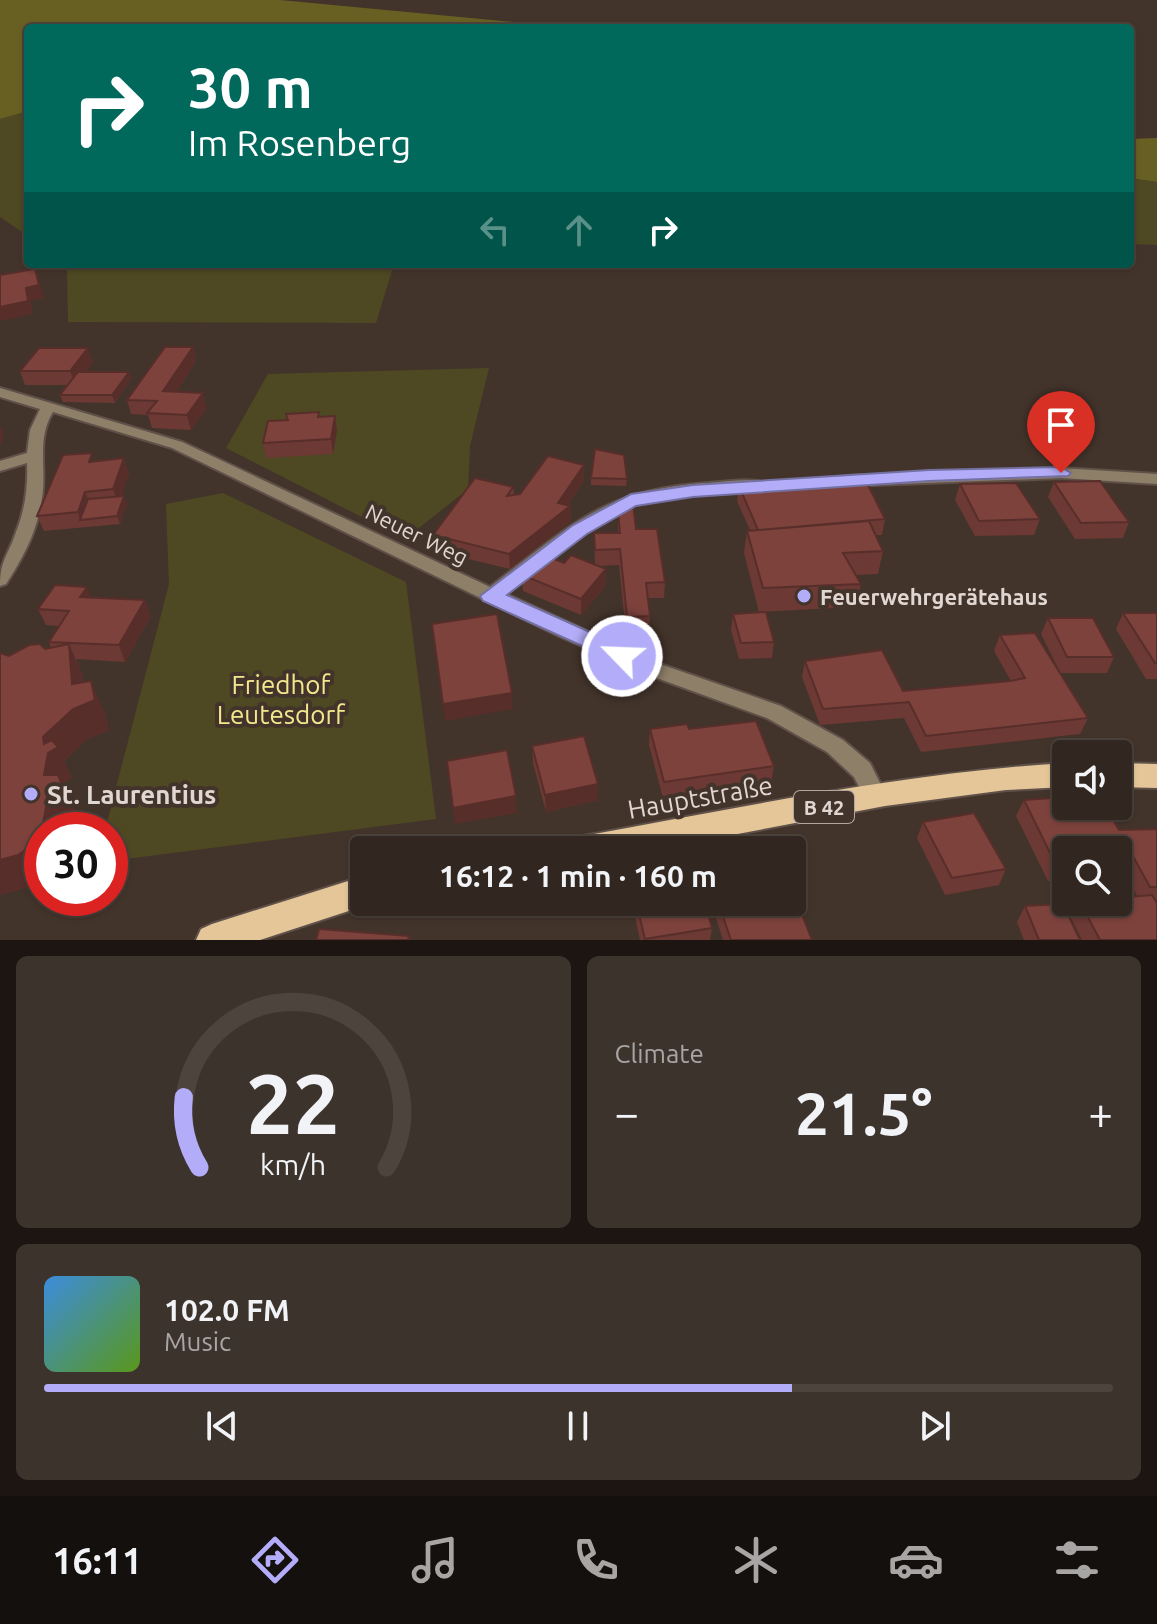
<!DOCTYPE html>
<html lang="en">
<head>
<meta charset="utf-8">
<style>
	:root { --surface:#322720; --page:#3d332d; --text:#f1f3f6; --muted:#a8a5a5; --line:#4d443e; --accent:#b3adf9 }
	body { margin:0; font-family:Ubuntu,sans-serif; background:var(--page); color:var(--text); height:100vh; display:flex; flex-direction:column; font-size:30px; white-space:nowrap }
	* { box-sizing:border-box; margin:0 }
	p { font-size:26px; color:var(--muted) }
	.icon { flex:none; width:44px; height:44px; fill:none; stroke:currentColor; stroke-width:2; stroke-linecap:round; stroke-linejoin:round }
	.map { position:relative; height:940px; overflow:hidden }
	.sheet { display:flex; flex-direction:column; gap:16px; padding:16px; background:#1c1512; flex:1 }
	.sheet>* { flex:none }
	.hud { position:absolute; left:24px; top:24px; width:1110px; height:244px; border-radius:8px; box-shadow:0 2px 6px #0004,0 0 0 2px var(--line); background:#00695c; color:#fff; overflow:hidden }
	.tools { position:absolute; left:1052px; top:740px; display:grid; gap:16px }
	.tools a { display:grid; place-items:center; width:80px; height:80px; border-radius:8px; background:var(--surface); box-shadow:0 2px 6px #0004,0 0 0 2px var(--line); font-size:40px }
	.speed { position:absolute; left:24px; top:812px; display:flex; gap:16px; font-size:40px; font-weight:700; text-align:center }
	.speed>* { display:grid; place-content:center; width:104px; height:104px; border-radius:50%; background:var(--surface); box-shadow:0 2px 6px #0004,0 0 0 2px var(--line); line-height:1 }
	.speed .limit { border:12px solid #d22; background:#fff; color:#111 }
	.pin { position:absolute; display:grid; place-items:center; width:68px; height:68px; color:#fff; margin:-82px -34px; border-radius:50% 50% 50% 0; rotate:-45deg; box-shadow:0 0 8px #0007 }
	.pin .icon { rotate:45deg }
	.me { position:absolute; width:88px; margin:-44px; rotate:294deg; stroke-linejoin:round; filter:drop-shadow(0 0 6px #0008) }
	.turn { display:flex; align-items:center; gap:28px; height:168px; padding:0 32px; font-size:36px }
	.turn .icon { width:104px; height:104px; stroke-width:2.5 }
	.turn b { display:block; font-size:56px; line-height:68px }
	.lanes { display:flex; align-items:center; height:76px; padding:0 32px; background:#0003; justify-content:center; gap:40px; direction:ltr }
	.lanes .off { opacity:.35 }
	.big { font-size:60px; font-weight:600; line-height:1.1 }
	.sheet .tile { flex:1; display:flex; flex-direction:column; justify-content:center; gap:12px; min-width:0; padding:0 28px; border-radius:12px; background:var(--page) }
	.sheet .dial { align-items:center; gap:0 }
	.dial svg { height:208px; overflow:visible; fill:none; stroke:var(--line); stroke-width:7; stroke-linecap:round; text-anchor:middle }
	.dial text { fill:var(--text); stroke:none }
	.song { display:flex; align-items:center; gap:24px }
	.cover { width:96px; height:96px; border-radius:12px; background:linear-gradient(135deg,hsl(210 70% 55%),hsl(90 70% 35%)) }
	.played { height:8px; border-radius:4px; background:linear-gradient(90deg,var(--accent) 70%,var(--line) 70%) }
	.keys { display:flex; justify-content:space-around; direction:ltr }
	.heat { display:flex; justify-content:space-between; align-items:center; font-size:44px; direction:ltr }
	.sheet .tiles { flex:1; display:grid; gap:16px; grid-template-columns:1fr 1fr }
	.tile:last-child { grid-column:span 2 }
	.trip { position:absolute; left:350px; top:836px; width:456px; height:80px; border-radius:8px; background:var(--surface); box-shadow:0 2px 6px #0004,0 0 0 2px var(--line); font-weight:600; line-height:80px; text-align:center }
	.menu { display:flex; height:128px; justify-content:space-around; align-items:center; background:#14100d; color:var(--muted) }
	.menu .icon { width:56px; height:56px }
	.menu .selected { color:var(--accent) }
	.menu b { font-size:36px; color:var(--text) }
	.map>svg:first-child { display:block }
	.green { fill:#4e4922 }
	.forest { fill:#686023 }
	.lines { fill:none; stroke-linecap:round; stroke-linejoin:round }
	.minor-casing { stroke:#5f5149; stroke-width:4 }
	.primary-casing { stroke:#5f5149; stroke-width:4 }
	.minor { fill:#8e7f69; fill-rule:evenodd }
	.primary { fill:#e5c698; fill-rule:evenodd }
	.wall { fill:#6c3934 }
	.shaded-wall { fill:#582e2a }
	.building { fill:#7d423c; stroke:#582e2a; stroke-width:2 }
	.route { fill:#b3adf9; stroke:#7470a2; stroke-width:2 }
	.poi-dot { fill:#b3adf9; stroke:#43342b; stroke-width:3 }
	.labels { text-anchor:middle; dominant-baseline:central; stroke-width:8; stroke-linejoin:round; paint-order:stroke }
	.shield { fill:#43342b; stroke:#b2a6a0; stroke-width:2 }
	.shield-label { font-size:20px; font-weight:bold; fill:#e1d7d2 }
	.street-label { font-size:22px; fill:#e1d7d2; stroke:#43342b }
	.poi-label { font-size:22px; font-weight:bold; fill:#e1d7d2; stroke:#43342b; text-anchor:start }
	.near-park-label { font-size:26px; fill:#f3e78d; stroke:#43342b }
	.near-poi-label { font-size:26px; font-weight:bold; fill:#e1d7d2; stroke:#43342b; text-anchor:start }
	.near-street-label { font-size:26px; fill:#e1d7d2; stroke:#43342b }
</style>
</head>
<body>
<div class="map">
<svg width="1157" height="940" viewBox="0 0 1157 940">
	<rect width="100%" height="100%" fill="#43342b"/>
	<path class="green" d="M28,111V236L0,217V119Z
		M1130,178L1157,182V245L1130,244Z
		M60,264H394L376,323L68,322L67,269Z
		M489,368L470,446L468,489L405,539L226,448L268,374Z
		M223,493L406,582L436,819L110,861V830H105L169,584L166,504Z"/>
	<path class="forest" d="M0,0H280L577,28H28V111L0,119Z
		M1157,138V182L1130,178V139Z"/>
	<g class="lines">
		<g class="minor-casing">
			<path id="minor" d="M0,388L182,442L490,587C569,527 603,489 708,483C726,482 747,478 764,482L766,486L758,491C722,493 684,492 648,501C593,514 549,560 506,594L657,663L781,706L843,740L870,763L887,797L884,804L876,807L868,804L854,777L827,752L767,718L643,673L559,636L172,448L53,412C36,439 47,469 42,498C38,530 23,558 6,584L0,586C0,560 8,556 16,532C25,510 28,487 27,463L0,471V461L27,453L30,430L40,409L0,397Z
				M1061,468L1157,474V484L1061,478L845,486L837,481L845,476Z"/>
		</g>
		<g class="primary-casing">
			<path id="primary" d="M1066,763V787L1006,790L885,806L653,850H568L572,840L583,836C744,807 903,773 1066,763Z
				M1118,763L1157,764V788L1118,787Z
				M364,876V902H373L364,906L260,940H196L201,929L212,924Z"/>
		</g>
		<use href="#minor" class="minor"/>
		<use href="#primary" class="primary"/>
	</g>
	<path class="wall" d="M193,347L196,361L176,392L207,408L191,430L152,428L148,415L131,414L127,400Z
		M93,362L86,372H129L131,379L115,403L63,402L60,395L67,385H25L20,371Z
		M335,416L337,431L333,454L266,458L263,443L320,417Z
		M124,458L129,474L121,496L127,504L120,524L44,531L37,516L95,461Z
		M591,478L627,479L626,486L591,485Z
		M584,480L568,505L570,506L571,521L510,569L435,551L433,535L513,487L514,495Z
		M1054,482L1129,522L1123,538L1075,539L1048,497Z
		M960,484L1040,519L1034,535L975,536L955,500Z
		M739,486L885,519L882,535H876L883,551L878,574L855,575L861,584L855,607L759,612L744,553L747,531L750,530L737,501Z
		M618,511L636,529L665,582L664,598H647L650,616L649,633L626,634L619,565L598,566L606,569V585L581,615L523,591L522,575L564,563L595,564L594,533H618Z
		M91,597L151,616L125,662L76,659L82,674L83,682L104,711L109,730L87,739L64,761L72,778L63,783V784L79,819L66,830H42L35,885L0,895V653L9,656L51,648L49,642L59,626L46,625L38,609Z
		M1123,613H1157V679H1146L1116,629Z
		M733,614L774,642L772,658L739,659L731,630Z
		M1048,618L1114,657L1107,673H1060L1088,718L1080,734L921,752L904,718L820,725L802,677L805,661L903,691L1011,681L994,651L1000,635L1060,672L1041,634Z
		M650,729L774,766L771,782L663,798L649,745Z
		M532,746L598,800L546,812L533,763Z
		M1024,800L1119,830L1157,829V940H1082L1071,918L1080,902L1137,896L1125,875H1118V850H1066V880L1048,881L1016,816Z
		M923,822L1006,869L999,885L945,895L917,838Z
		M632,902H705L712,928L710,940H640Z
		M711,902H792L812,940H723Z
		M1025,906L1080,940H1024L1017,922Z"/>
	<path class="shaded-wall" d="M35,269L44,298L30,301L33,314L0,321V307L26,288Z
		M193,347L196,361L167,406L163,391Z
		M88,348L93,362L76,385L70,371Z
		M129,372L131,379L115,403L112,395Z
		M203,393L207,408L191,430L187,415Z
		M335,416L337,431L333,454L331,439Z
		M0,425L4,434L0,447Z
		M124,458L129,474L119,505L113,489Z
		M584,465V480L564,511L570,506L571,521L510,569L509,554L558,503Z
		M85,492L91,507L80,520L78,512Z
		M124,496L127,504L120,524L117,516Z
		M606,569V585L581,615V599Z
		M87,587L93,603L80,597Z
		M145,600L151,616L125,662L119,645Z
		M69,644L82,674L85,704L91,681L104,711L109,730L87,739L64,761L72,778L63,783V784L79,819L66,830H42V880L35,885L0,895V860L44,775L43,737L72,684Z
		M512,693L513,709L445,721L443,704Z
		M598,784V800L546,812L545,795Z
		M516,796L517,813L455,824L453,808Z"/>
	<path class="building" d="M35,269L39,285L26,288L28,301L0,307V275Z
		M165,347H193L163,391L203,393L187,415L147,413L157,401L127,400Z
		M39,348H88L70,371H20Z
		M78,372H129L112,395H60Z
		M319,412L318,417L335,416L331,439L263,443L268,421L288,420L286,414Z
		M595,449L624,455L627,479L591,478Z
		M92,453L89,462L124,458L113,489L85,492L78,512L37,516L63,455Z
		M548,456L584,465L558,503L570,506L509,554L433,535L475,478L513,487L507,496L520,494Z
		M865,479L885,519L758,530L739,486Z
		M1100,481L1129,522L1081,523L1054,482Z
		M1016,483L1040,519L979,521L960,484Z
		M124,496L117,516L80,520L88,499Z
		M633,504L636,529H657L665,582L646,583L650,616L627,617L620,549L595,550L594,533H620L618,511Z
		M869,521L883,551L843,553L861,584L763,588L747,531Z
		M542,554L564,563L571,555L606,569L581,599L522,575Z
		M55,585L87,587L80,597L145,600L119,645L49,642L69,611L38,609Z
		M766,612L774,642L741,643L733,614Z
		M1123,613H1157V663H1155Z
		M497,614L512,693L443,704L432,624Z
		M1048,618H1093L1114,657H1067Z
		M1035,633L1088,718L926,736L909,702L823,709L805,661L882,650L903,691L1010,681L1025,678L1000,635Z
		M40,644L45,649L69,644L72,684L91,681L95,700L73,709L43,737L44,744L52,740L58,747L48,753L44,775H58L64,789L47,802L40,840L18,855L0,860V653L9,656L29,645Z
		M756,721L774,766L664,782L650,729L687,724L689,729Z
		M584,736L598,784L545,795L532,746Z
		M507,750L516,796L453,808L447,761Z
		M1066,797V806H1105L1119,830L1157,829V887H1150L1134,858L1118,860V850H1066V864L1056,865L1024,800Z
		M974,813L1006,869L952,878L923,822Z
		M774,844L777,850H740Z
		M792,889L812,940H731L718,902H792Z
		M1152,895L1157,903V940H1100L1080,902H1118V898Z
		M636,902H705L712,928L645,939Z
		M1063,904L1080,940H1039L1025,906Z
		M319,929L409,936L408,940H316Z"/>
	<path class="route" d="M1061,467L1071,473L1068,476L929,481L693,497L636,506L587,534L507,595L630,650L633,656L630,662L622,664L483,601L480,596L573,525L631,494L693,485L929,470Z"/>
	<g class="poi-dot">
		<circle cx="804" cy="596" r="8"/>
		<circle cx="31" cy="794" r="8"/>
	</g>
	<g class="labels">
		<rect class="shield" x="794" y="791" width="60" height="32" rx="6"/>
		<g class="shield-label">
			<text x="824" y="807">B 42</text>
		</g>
		<g class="street-label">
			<text transform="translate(417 534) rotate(26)">Neuer Weg</text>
		</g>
		<g class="poi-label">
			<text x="820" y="596">Feuerwehrgerätehaus</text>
		</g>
		<g class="near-park-label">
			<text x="281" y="684">Friedhof<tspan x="281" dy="30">Leutesdorf</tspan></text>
		</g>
		<g class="near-poi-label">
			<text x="47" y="794">St. Laurentius</text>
		</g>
		<g class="near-street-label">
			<text transform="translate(700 797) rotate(-10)">Hauptstraße</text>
		</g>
	</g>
</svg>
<div class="tools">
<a><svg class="icon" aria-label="sound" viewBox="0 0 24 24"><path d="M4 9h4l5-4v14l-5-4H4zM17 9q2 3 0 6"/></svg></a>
<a><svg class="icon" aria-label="search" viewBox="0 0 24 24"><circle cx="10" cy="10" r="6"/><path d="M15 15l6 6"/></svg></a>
</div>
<div class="speed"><div class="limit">30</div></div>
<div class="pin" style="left:1061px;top:473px;background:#d93025"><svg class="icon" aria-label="arrive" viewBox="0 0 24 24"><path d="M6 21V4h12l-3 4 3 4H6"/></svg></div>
<svg class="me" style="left:622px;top:656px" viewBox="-20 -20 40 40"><circle r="17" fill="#b3adf9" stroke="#fff" stroke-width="3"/><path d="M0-11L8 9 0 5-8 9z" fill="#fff"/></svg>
<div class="trip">16:12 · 1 min · 160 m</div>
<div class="hud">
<div class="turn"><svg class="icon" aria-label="right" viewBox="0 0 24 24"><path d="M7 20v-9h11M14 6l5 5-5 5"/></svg><div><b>30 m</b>Im Rosenberg</div></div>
<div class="lanes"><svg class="icon off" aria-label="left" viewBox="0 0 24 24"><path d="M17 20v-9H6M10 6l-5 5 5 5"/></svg><svg class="icon off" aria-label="ahead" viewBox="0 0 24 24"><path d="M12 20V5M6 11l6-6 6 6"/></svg><svg class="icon" aria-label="right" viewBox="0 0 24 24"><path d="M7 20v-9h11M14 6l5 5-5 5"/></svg></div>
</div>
</div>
<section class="sheet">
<div class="tiles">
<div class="tile dial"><svg viewBox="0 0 100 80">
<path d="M14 69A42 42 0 1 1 86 69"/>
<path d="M14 69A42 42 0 0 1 8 42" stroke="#b3adf9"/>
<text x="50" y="56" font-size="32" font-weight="700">22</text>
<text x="50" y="72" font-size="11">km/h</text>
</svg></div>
<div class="tile"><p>Climate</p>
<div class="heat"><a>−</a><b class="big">21.5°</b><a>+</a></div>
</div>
<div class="tile">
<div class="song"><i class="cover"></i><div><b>102.0 FM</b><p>Music</p></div></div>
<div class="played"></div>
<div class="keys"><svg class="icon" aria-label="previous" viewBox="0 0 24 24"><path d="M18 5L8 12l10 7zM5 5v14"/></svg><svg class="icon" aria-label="pause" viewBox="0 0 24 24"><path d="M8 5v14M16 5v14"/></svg><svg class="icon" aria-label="next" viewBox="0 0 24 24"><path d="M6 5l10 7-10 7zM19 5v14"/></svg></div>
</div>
</div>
</section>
<nav class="menu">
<b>16:11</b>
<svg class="icon selected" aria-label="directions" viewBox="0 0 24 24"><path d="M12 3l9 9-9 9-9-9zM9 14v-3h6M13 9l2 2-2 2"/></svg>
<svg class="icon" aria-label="music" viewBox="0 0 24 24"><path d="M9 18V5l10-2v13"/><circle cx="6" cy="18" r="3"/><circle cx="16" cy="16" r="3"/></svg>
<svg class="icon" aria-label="phone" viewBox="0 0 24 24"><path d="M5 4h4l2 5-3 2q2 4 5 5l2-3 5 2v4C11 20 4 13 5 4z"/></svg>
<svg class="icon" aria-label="climate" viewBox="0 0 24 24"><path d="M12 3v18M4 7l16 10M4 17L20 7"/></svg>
<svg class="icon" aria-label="car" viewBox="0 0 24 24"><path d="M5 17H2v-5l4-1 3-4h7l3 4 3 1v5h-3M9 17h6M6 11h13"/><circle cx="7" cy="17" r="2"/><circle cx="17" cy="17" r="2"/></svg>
<svg class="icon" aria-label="filters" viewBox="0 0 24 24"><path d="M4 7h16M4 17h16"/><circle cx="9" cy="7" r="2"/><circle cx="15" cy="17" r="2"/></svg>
</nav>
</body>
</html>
